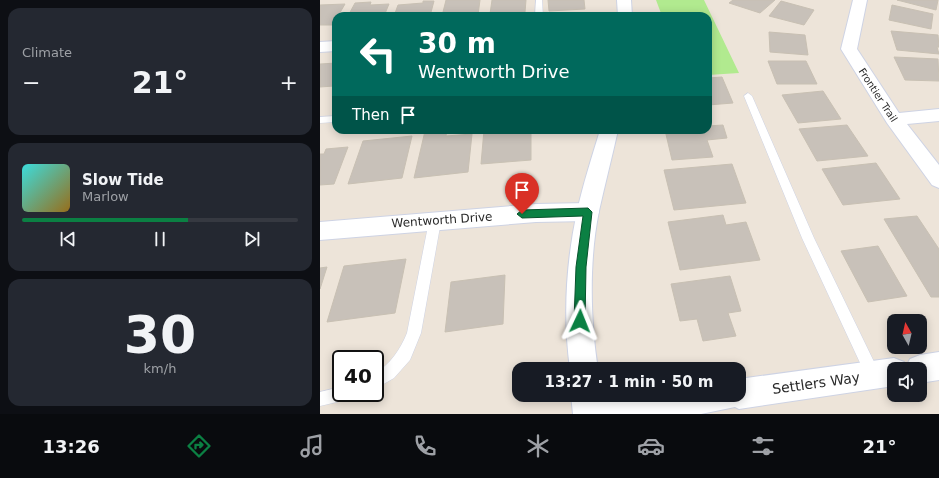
<!DOCTYPE html>
<html lang="en">
<head>
<meta charset="utf-8">
<style>
	:root { --surface:#171b24; --page:#242831; --text:#f1f3f6; --muted:#9ea1a6; --line:#363941; --accent:#0b8043 }
	body { margin:0; font-family:"DejaVu Sans",sans-serif; background:var(--page); color:var(--text); height:100vh; display:flex; flex-direction:column; font-size:15px; white-space:nowrap }
	* { box-sizing:border-box; margin:0 }
	p { font-size:13px; color:var(--muted) }
	.icon { flex:none; width:22px; height:22px; fill:none; stroke:currentColor; stroke-width:2; stroke-linecap:round; stroke-linejoin:round }
	.map { position:relative; flex:1; overflow:hidden }
	.side { display:flex; flex-direction:column; gap:8px; padding:8px; background:#0d0f14; width:320px }
	.side>* { flex:none }
	.top-card { position:absolute; left:12px; top:12px; width:380px; height:122px; border-radius:12px; box-shadow:0 2px 10px #0003; background:#00695c; color:#fff; overflow:hidden }
	.needle { width:26px; rotate:352deg }
	.fabs { position:absolute; left:567px; top:314px; display:grid; gap:8px }
	.fabs a { display:grid; place-items:center; width:40px; height:40px; border-radius:8px; background:var(--surface); box-shadow:0 2px 10px #0003; font-size:20px }
	.speed { position:absolute; left:12px; top:350px; display:flex; gap:8px; font-size:20px; font-weight:700; text-align:center }
	.speed>* { display:grid; place-content:center; width:52px; height:52px; border-radius:50%; background:var(--surface); box-shadow:0 2px 10px #0003; line-height:1 }
	.speed .limit { border:2px solid #111; border-radius:6px; background:#fff; color:#111 }
	.pin { position:absolute; display:grid; place-items:center; width:34px; height:34px; color:#fff; margin:-41px -17px; border-radius:50% 50% 50% 0; rotate:-45deg; box-shadow:0 0 4px #0007 }
	.pin .icon { rotate:45deg }
	.me { position:absolute; width:44px; margin:-22px; rotate:2deg; stroke-linejoin:round; filter:drop-shadow(0 0 3px #0008) }
	.turn { display:flex; align-items:center; gap:14px; height:84px; padding:0 20px; font-size:18px }
	.turn .icon { width:52px; height:52px; stroke-width:2.5 }
	.turn b { display:block; font-size:28px; line-height:34px }
	.then { display:flex; align-items:center; height:38px; padding:0 20px; background:#0003; gap:8px; font-size:15px }
	.big { font-size:30px; font-weight:700; line-height:1.1 }
	.side .widget { flex:1; display:flex; flex-direction:column; justify-content:center; gap:6px; min-width:0; padding:0 14px; border-radius:12px; background:var(--page) }
	.side .dial { align-items:center; gap:0 }
	.dial b { font-size:52px; line-height:1 }
	.song { display:flex; align-items:center; gap:12px }
	.cover { width:48px; height:48px; border-radius:6px; background:linear-gradient(135deg,hsl(180 70% 55%),hsl(40 70% 35%)) }
	.played { height:4px; border-radius:2px; background:linear-gradient(90deg,var(--accent) 60%,var(--line) 60%) }
	.keys { display:flex; justify-content:space-around; direction:ltr }
	.heat { display:flex; justify-content:space-between; align-items:center; font-size:22px; direction:ltr }
	.trip { position:absolute; left:192px; top:362px; width:234px; height:40px; border-radius:12px; background:var(--surface); box-shadow:0 2px 10px #0003; font-weight:700; line-height:40px; text-align:center }
	.tabs { display:flex; height:64px; justify-content:space-around; align-items:center; background:#090b0e; color:var(--muted) }
	.tabs .icon { width:28px; height:28px }
	.tabs .current { color:var(--accent) }
	.tabs b { font-size:18px; color:var(--text) }
	main { display:flex; flex:1; min-height:0 }
	.map>svg:first-child { display:block }
	.green { fill:#b1ea8f }
	.building { fill:#c8c1b9; stroke:#c8c0b3 }
	.lines { fill:none; stroke-linecap:round; stroke-linejoin:round }
	.service-casing { stroke:#ced3e4; stroke-width:1 }
	.minor-casing { stroke:#ced3e4; stroke-width:2 }
	.tertiary-casing { stroke:#ced3e4; stroke-width:2 }
	.service { fill:#fff; fill-rule:evenodd }
	.minor { fill:#fff; fill-rule:evenodd }
	.tertiary { fill:#fff; fill-rule:evenodd }
	.route { fill:#0b8043; stroke:#07532c }
	.labels { text-anchor:middle; dominant-baseline:central; stroke-width:3.5; stroke-linejoin:round; paint-order:stroke }
	.far-street-label { font-size:10px; fill:#292929; stroke:#fff }
	.street-label { font-size:12px; fill:#292929; stroke:#fff }
	.near-street-label { font-size:14px; fill:#292929; stroke:#fff }
</style>
</head>
<body>
<main>
<section class="side">
<div class="widget"><p>Climate</p>
<div class="heat"><a>−</a><b class="big">21°</b><a>+</a></div>
</div>
<div class="widget">
<div class="song"><i class="cover"></i><div><b>Slow Tide</b><p>Marlow</p></div></div>
<div class="played"></div>
<div class="keys"><svg class="icon" aria-label="previous" viewBox="0 0 24 24"><path d="M18 5L8 12l10 7zM5 5v14"/></svg><svg class="icon" aria-label="pause" viewBox="0 0 24 24"><path d="M8 5v14M16 5v14"/></svg><svg class="icon" aria-label="next" viewBox="0 0 24 24"><path d="M6 5l10 7-10 7zM19 5v14"/></svg></div>
</div>
<div class="widget dial"><b>30</b><p>km/h</p></div>
</section>
<div class="map">
<svg width="619" height="414" viewBox="0 0 619 414">
	<rect width="100%" height="100%" fill="#ede4d9"/>
	<path class="green" d="M336,0H384L419,73L388,75V16H342Z"/>
	<path class="building" d="M126,0H160L158,15L122,16Z
		M172,0H206L205,12L170,14Z
		M228,0H264L265,9L229,11Z
		M413,0H455L440,13L409,3Z
		M577,0H618L616,10Z
		M103,1H114L110,16H74L78,5L103,3Z
		M461,1L494,10L484,25L449,16Z
		M51,2L50,5L69,4L64,16H28L35,3Z
		M25,4L18,16H16L14,25H0V5Z
		M572,5L613,14L611,29L569,20Z
		M571,31L618,35L619,47H617L619,54L577,50Z
		M449,32L485,35L488,55L450,52Z
		M574,57L618,59L619,81L585,80Z
		M448,61H486L497,84H457Z
		M16,63V81L14,86L0,87V64Z
		M402,77L413,103L388,105V78Z
		M503,91L521,119L478,123L462,95Z
		M403,125L407,138L387,140L393,157L352,160L345,130H388V126Z
		M527,125L548,156L497,161L479,129Z
		M127,130L126,136L152,134L148,172L94,178L105,131Z
		M164,130H211V160L161,164Z
		M92,136L82,178L28,184L43,141Z
		M28,147L14,184L0,185V154H4L6,149Z
		M556,163L580,199L523,205L502,169Z
		M412,164L426,203L354,210L344,170Z
		M403,215L406,225L426,222L440,260L360,270L348,222Z
		M597,216L619,249V297H611L564,219Z
		M558,246L587,296L548,302L521,251Z
		M86,259L75,313L7,322L24,266Z
		M7,267L0,289V268Z
		M185,275L183,324L125,332L131,282Z
		M410,276L421,311L408,313L416,336L383,341L377,319L360,321L351,284Z"/>
	<g class="lines">
		<g class="service-casing">
			<path id="service" d="M216,0H222L223,16H215Z
				M428,93L432,96L494,238L558,370L560,375L558,380L553,382L548,380L482,238L424,96Z
				M16,116V122L0,123V117Z
				M115,217L119,218L121,221L101,333L90,360L74,378L55,389V374C71,363 80,350 87,333L109,221L111,218Z
				M21,387V393H36L34,398L0,406V392Z"/>
		</g>
		<g class="minor-casing">
			<path id="minor" d="M533,0H547L537,49L579,113L619,109V121L587,124L619,165V188L612,185L567,123L521,49Z
				M16,41V51L0,52V42Z
				M268,203L276,206L279,212L276,218L268,221L216,222L0,240V222L216,204Z
				M619,352V380L600,383V369H574V386L419,409L415,407L381,414H264L268,403L279,399L306,395H419V379L574,358L584,362L586,367L590,359L600,355Z"/>
		</g>
		<g class="tertiary-casing">
			<path id="tertiary" d="M297,0H311L312,16H298Z
				M280,130H298C292,157 285,184 279,211C269,260 270,319 278,369H250C243,317 246,263 257,212C263,184 272,157 280,130Z
				M251,395H281L283,414H253Z"/>
		</g>
		<use href="#service" class="service"/>
		<use href="#minor" class="minor"/>
		<use href="#tertiary" class="tertiary"/>
	</g>
	<path class="route" d="M268,208L272,212L266,267L265,321L264,325L260,326L256,325L254,321L256,267L263,216L202,218L197,214L202,210Z"/>
	<g class="labels">
		<g class="far-street-label">
			<text transform="translate(558 95) rotate(57)">Frontier Trail</text>
		</g>
		<g class="street-label">
			<text transform="translate(122 220) rotate(-4)">Wentworth Drive</text>
		</g>
		<g class="near-street-label">
			<text transform="translate(496 383) rotate(-8)">Settlers Way</text>
		</g>
	</g>
</svg>
<div class="fabs">
<a><svg class="needle" viewBox="-14 -14 28 28"><path d="M0-13l5 13h-10z" fill="#e53935"/><path d="M0 13l5-13h-10z" fill="#9ea1a6"/></svg></a>
<a><svg class="icon" aria-label="sound" viewBox="0 0 24 24"><path d="M4 9h4l5-4v14l-5-4H4zM17 9q2 3 0 6"/></svg></a>
</div>
<div class="speed"><div class="limit">40</div></div>
<div class="pin" style="left:202px;top:214px;background:#d93025"><svg class="icon" aria-label="arrive" viewBox="0 0 24 24"><path d="M6 21V4h12l-3 4 3 4H6"/></svg></div>
<svg class="me" style="left:260px;top:321px" viewBox="-20 -20 40 40"><path d="M0-17L14 15 0 8-14 15z" fill="#0b8043" stroke="#fff" stroke-width="4"/></svg>
<div class="trip">13:27 · 1 min · 50 m</div>
<div class="top-card">
<div class="turn"><svg class="icon" aria-label="left" viewBox="0 0 24 24"><path d="M17 20v-9H6M10 6l-5 5 5 5"/></svg><div><b>30 m</b>Wentworth Drive</div></div>
<div class="then">Then<svg class="icon" aria-label="arrive" viewBox="0 0 24 24"><path d="M6 21V4h12l-3 4 3 4H6"/></svg></div>
</div>
</div>
</main>
<nav class="tabs">
<b>13:26</b>
<svg class="icon current" aria-label="directions" viewBox="0 0 24 24"><path d="M12 3l9 9-9 9-9-9zM9 14v-3h6M13 9l2 2-2 2"/></svg>
<svg class="icon" aria-label="music" viewBox="0 0 24 24"><path d="M9 18V5l10-2v13"/><circle cx="6" cy="18" r="3"/><circle cx="16" cy="16" r="3"/></svg>
<svg class="icon" aria-label="phone" viewBox="0 0 24 24"><path d="M5 4h4l2 5-3 2q2 4 5 5l2-3 5 2v4C11 20 4 13 5 4z"/></svg>
<svg class="icon" aria-label="climate" viewBox="0 0 24 24"><path d="M12 3v18M4 7l16 10M4 17L20 7"/></svg>
<svg class="icon" aria-label="car" viewBox="0 0 24 24"><path d="M5 17H2v-5l4-1 3-4h7l3 4 3 1v5h-3M9 17h6M6 11h13"/><circle cx="7" cy="17" r="2"/><circle cx="17" cy="17" r="2"/></svg>
<svg class="icon" aria-label="filters" viewBox="0 0 24 24"><path d="M4 7h16M4 17h16"/><circle cx="9" cy="7" r="2"/><circle cx="15" cy="17" r="2"/></svg>
<b>21°</b>
</nav>
</body>
</html>
